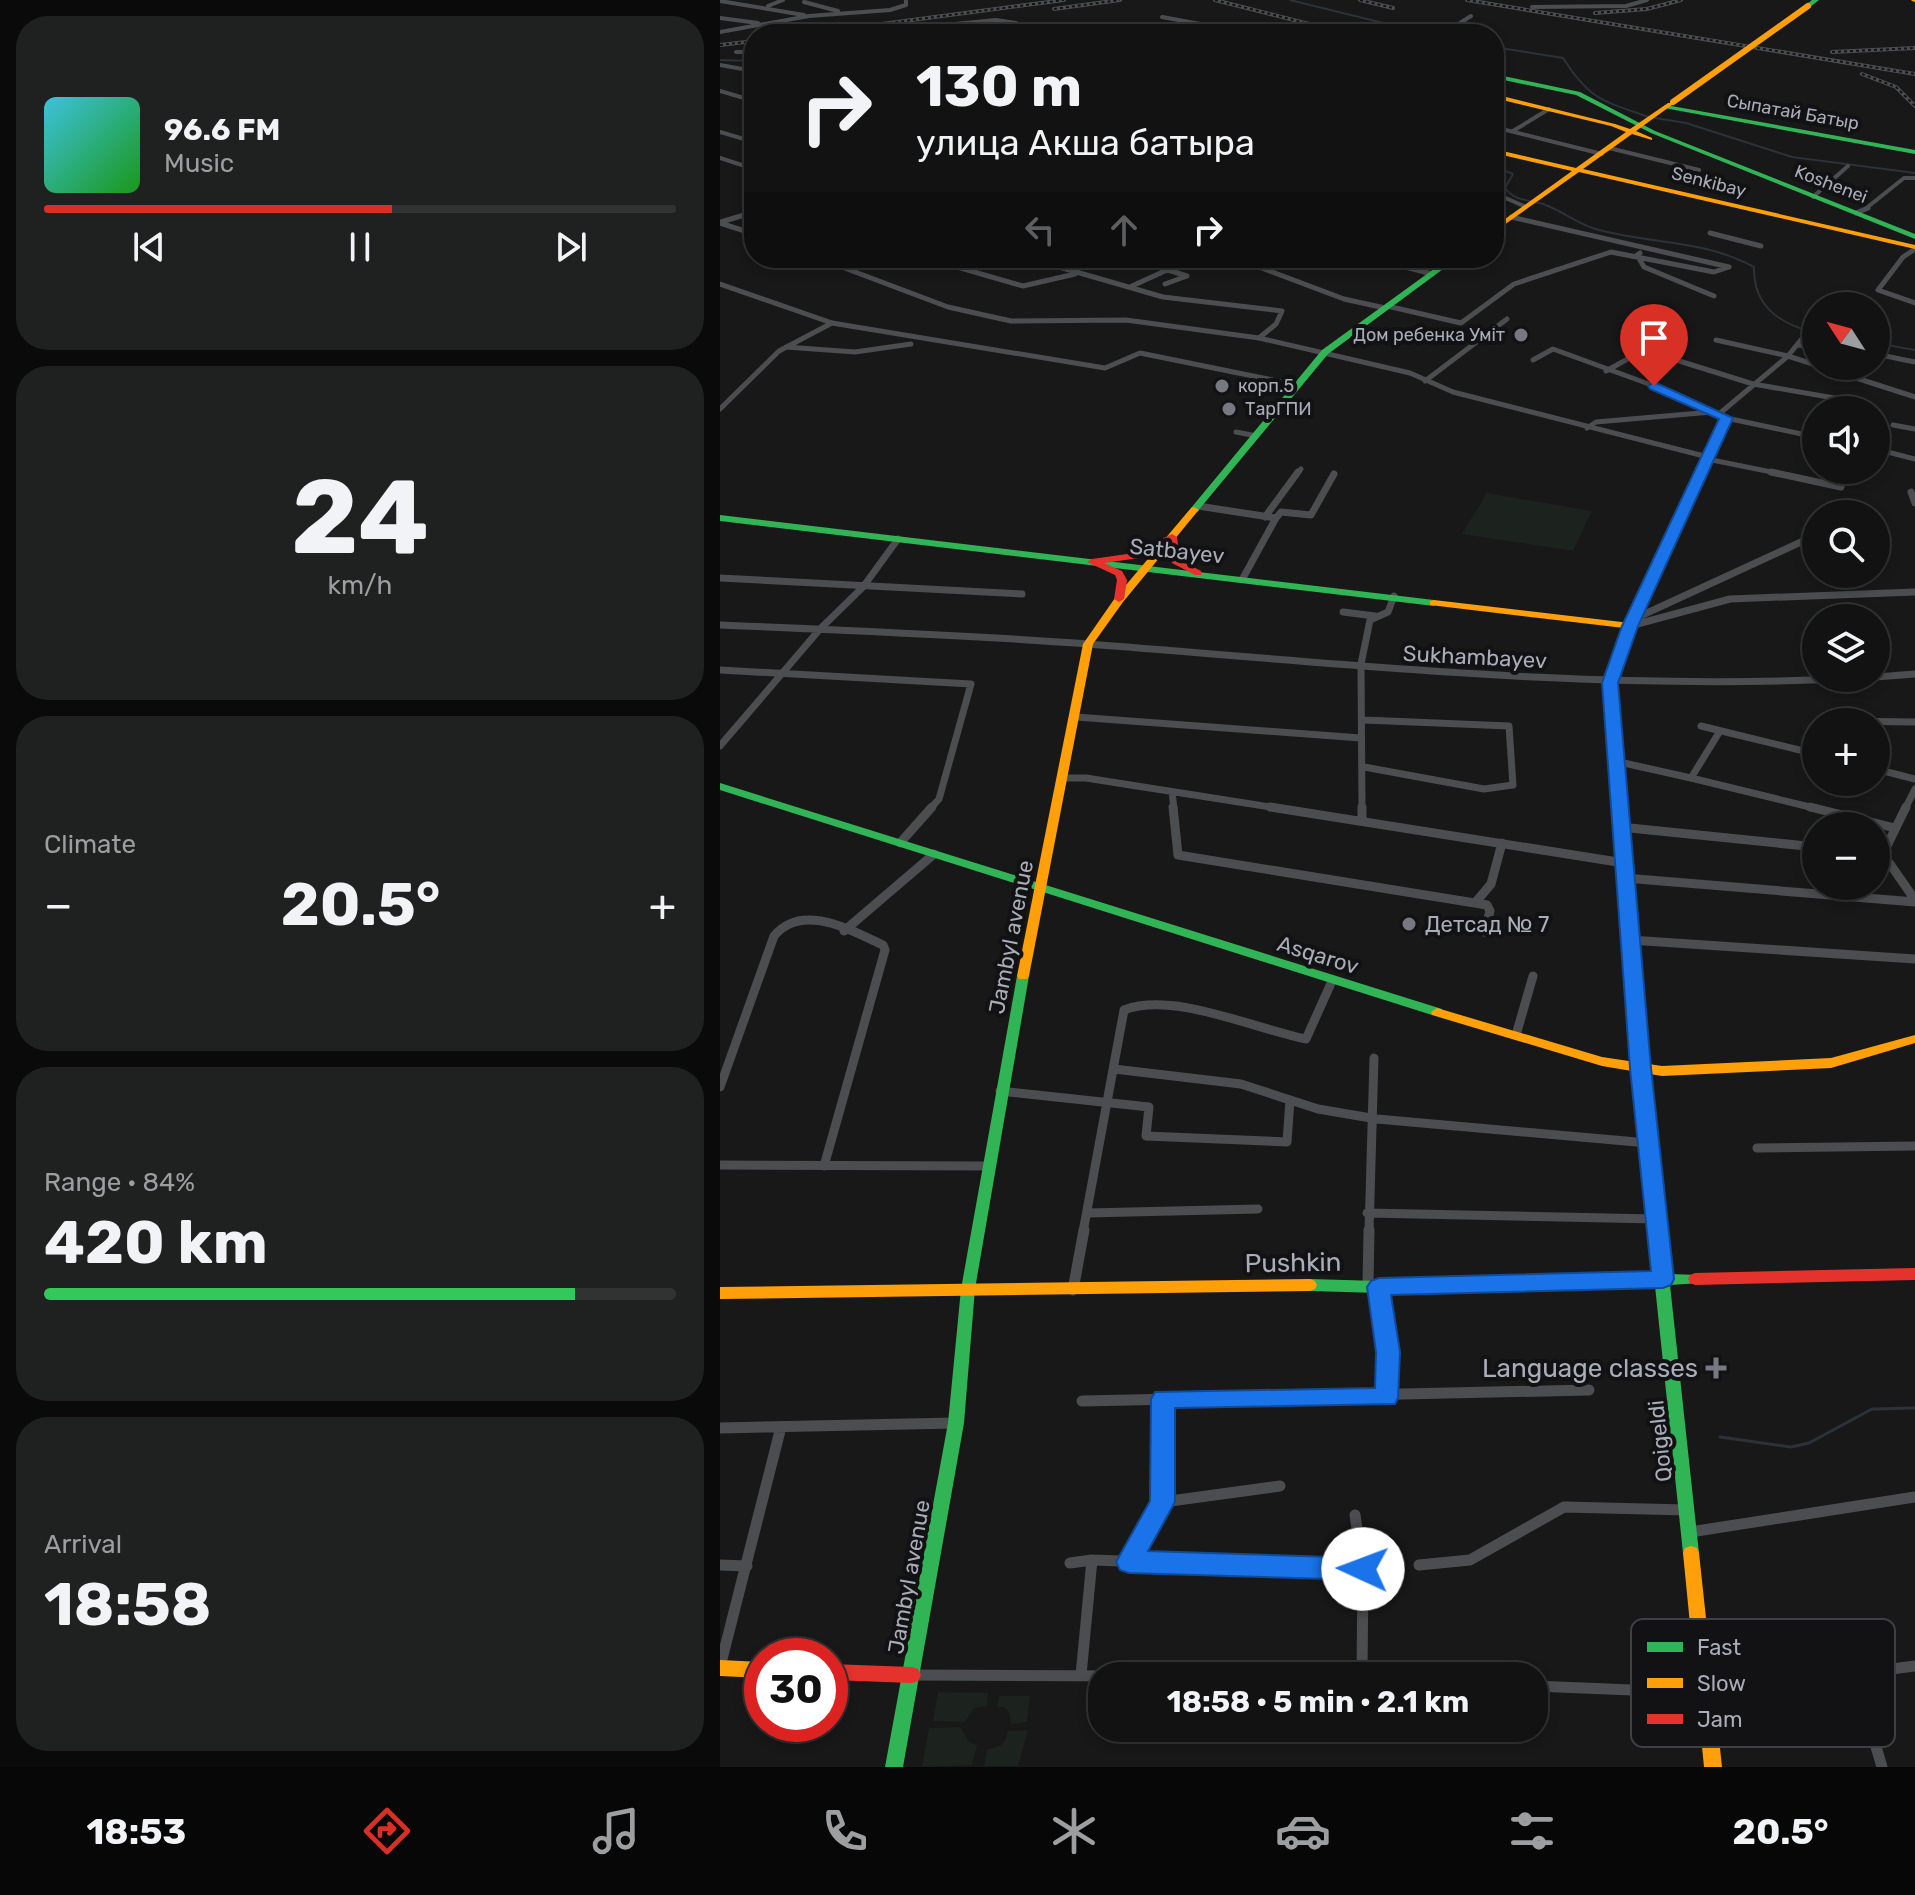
<!DOCTYPE html>
<html lang="en">
<head>
<meta charset="utf-8">
<style>
	:root { --surface:#121212; --page:#1f2020; --text:#f1f3f6; --muted:#9c9e9f; --line:#313232; --accent:#d93025 }
	body { margin:0; font-family:Rubik,sans-serif; background:var(--page); color:var(--text); height:100vh; display:flex; flex-direction:column; font-size:30px; white-space:nowrap }
	* { box-sizing:border-box; margin:0 }
	p { font-size:26px; color:var(--muted) }
	.icon { flex:none; width:44px; height:44px; fill:none; stroke:currentColor; stroke-width:2; stroke-linecap:round; stroke-linejoin:round }
	.map { position:relative; flex:1; overflow:hidden }
	.panel { display:flex; flex-direction:column; gap:16px; padding:16px; background:#0a0a0a; width:720px }
	.panel>* { flex:none }
	.guide { position:absolute; left:24px; top:24px; width:760px; height:244px; border-radius:32px; box-shadow:0 4px 12px #0003,0 0 0 2px var(--line); background:#121212; color:var(--text); overflow:hidden }
	.needle { width:52px; rotate:306deg }
	.tools { position:absolute; left:1082px; top:292px; display:grid; gap:16px }
	.tools a { display:grid; place-items:center; width:88px; height:88px; border-radius:50%; background:var(--surface); box-shadow:0 4px 12px #0003,0 0 0 2px var(--line); font-size:40px }
	.speed { position:absolute; left:24px; top:1638px; display:flex; gap:16px; font-size:40px; font-weight:700; text-align:center }
	.speed>* { display:grid; place-content:center; width:104px; height:104px; border-radius:50%; background:var(--surface); box-shadow:0 4px 12px #0003,0 0 0 2px var(--line); line-height:1 }
	.speed .limit { border:12px solid #d22; background:#fff; color:#111 }
	.pin { position:absolute; display:grid; place-items:center; width:68px; height:68px; color:#fff; margin:-82px -34px; border-radius:50% 50% 50% 0; rotate:-45deg; box-shadow:0 0 8px #0007 }
	.pin .icon { rotate:45deg }
	.me { position:absolute; width:88px; margin:-44px; rotate:272deg; stroke-linejoin:round; filter:drop-shadow(0 0 6px #0008) }
	.turn { display:flex; align-items:center; gap:28px; height:168px; padding:0 40px; font-size:36px }
	.turn .icon { width:104px; height:104px; stroke-width:2.5 }
	.turn b { display:block; font-size:56px; line-height:68px }
	.lanes { display:flex; align-items:center; height:76px; padding:0 40px; background:#0003; justify-content:center; gap:40px; direction:ltr }
	.lanes .off { opacity:.35 }
	.big { font-size:60px; font-weight:700; line-height:1.1 }
	.panel .tile { flex:1; display:flex; flex-direction:column; justify-content:center; gap:12px; min-width:0; padding:0 28px; border-radius:32px; background:var(--page) }
	.panel .dial { align-items:center; gap:0 }
	.dial b { font-size:104px; line-height:1 }
	.song { display:flex; align-items:center; gap:24px }
	.cover { width:96px; height:96px; border-radius:12px; background:linear-gradient(135deg,hsl(190 70% 55%),hsl(120 70% 35%)) }
	.played { height:8px; border-radius:4px; background:linear-gradient(90deg,var(--accent) 55%,var(--line) 55%) }
	.keys { display:flex; justify-content:space-around; direction:ltr }
	.heat { display:flex; justify-content:space-between; align-items:center; font-size:44px; direction:ltr }
	.charge { height:12px; border-radius:6px; background:linear-gradient(90deg,#34c759 84%,var(--line) 0) }
	.trip { position:absolute; left:368px; top:1662px; width:460px; height:80px; border-radius:32px; background:var(--surface); box-shadow:0 4px 12px #0003,0 0 0 2px var(--line); font-weight:700; line-height:80px; text-align:center }
	.tab-bar { display:flex; height:128px; justify-content:space-around; align-items:center; background:#070707; color:var(--muted) }
	.tab-bar .icon { width:56px; height:56px }
	.tab-bar .on { color:var(--accent) }
	.tab-bar b { font-size:36px; color:var(--text) }
	main { display:flex; flex:1; min-height:0 }
	.map>svg:first-child { display:block }
	.green { fill:#1c221d }
	.lines { fill:none; stroke-linecap:round; stroke-linejoin:round }
	.stream-far1 { stroke:#2b323a; stroke-width:2 }
	.stream { stroke:#2b323a; stroke-width:3 }
	.street-far4 { stroke:#4c4d51; stroke-width:4 }
	.street-far3 { stroke:#4c4d51; stroke-width:5 }
	.street-far2 { stroke:#4c4d51; stroke-width:7 }
	.street-far1 { stroke:#4c4d51; stroke-width:9 }
	.street { stroke:#4c4d51; stroke-width:11 }
	.fast { fill:#30b455; fill-rule:evenodd }
	.slow { fill:#ff9f0a; fill-rule:evenodd }
	.jam { fill:#e5322d; fill-rule:evenodd }
	.rail-casing { stroke:#4c4d50; stroke-width:4 }
	.rail { stroke:#121214; stroke-width:2; stroke-dasharray:3; stroke-linecap:butt }
	.slow-bridge { stroke:#ff9f0a; stroke-width:6 }
	.route { fill:#1a73e8; stroke:#114b97; stroke-width:2 }
	.poi-dot { fill:#767981; stroke:#121214; stroke-width:3 }
	.labels { text-anchor:middle; dominant-baseline:central; stroke-width:8; stroke-linejoin:round; paint-order:stroke }
	.far-street-label { font-size:18px; fill:#a9adb9; stroke:#121214 }
	.far-poi-label { font-size:18px; fill:#a9adb9; stroke:#121214; text-anchor:start }
	.street-label { font-size:22px; fill:#a9adb9; stroke:#121214 }
	.poi-label { font-size:22px; fill:#a9adb9; stroke:#121214; text-anchor:start }
	.near-street-label { font-size:26px; fill:#a9adb9; stroke:#121214 }
	.near-poi-label { font-size:26px; fill:#a9adb9; stroke:#121214; text-anchor:end }
	.key { fill:#121214; stroke:#3f4046; stroke-width:2 }
	.key-label { font-size:22px; fill:#a9adb9 }
</style>
</head>
<body>
<main>
<section class="panel">
<div class="tile">
<div class="song"><i class="cover"></i><div><b>96.6 FM</b><p>Music</p></div></div>
<div class="played"></div>
<div class="keys"><svg class="icon" aria-label="previous" viewBox="0 0 24 24"><path d="M18 5L8 12l10 7zM5 5v14"/></svg><svg class="icon" aria-label="pause" viewBox="0 0 24 24"><path d="M8 5v14M16 5v14"/></svg><svg class="icon" aria-label="next" viewBox="0 0 24 24"><path d="M6 5l10 7-10 7zM19 5v14"/></svg></div>
</div>
<div class="tile dial"><b>24</b><p>km/h</p></div>
<div class="tile"><p>Climate</p>
<div class="heat"><a>−</a><b class="big">20.5°</b><a>+</a></div>
</div>
<div class="tile"><p>Range · 84%</p><b class="big">420 km</b><div class="charge"></div></div>
<div class="tile"><p>Arrival</p><b class="big">18:58</b></div>
</section>
<div class="map">
<svg width="1195" height="1767" viewBox="0 0 1195 1767">
	<rect width="100%" height="100%" fill="#181818"/>
	<path class="green" d="M767,493L872,511L853,551L742,534Z
		M218,1692L268,1693L267,1706L254,1708L245,1722L213,1721Z
		M279,1696H310L307,1722L291,1724L290,1713L284,1707H277Z
		M240,1727L249,1742L257,1745L252,1765L202,1767L209,1728Z
		M308,1730L298,1766H264L267,1749C280,1748 285,1744 288,1731Z"/>
	<g class="lines">
		<path class="stream-far1" d="M570,0L708,34
			M774,47L843,58C870,100 882,101 929,117
			M0,60L34,61
			M935,118L966,123L1072,157L1195,173
			M774,166L793,174L785,188C794,201 809,200 823,204C843,211 859,225 879,230C932,244 985,240 1034,267C1033,307 1060,324 1096,333
			M1156,343L1195,350"/>
		<path class="stream" d="M1000,1437L1071,1447L1089,1443L1152,1409L1195,1408"/>
		<path class="street-far4" d="M0,1L84,15
			M84,2L118,11
			M48,6L63,0
			M812,7L906,6L927,0
			M442,17L535,34
			M0,18L38,23
			M0,32L89,16L170,10L186,5V0
			M130,34L276,20L296,23L322,34
			M209,34L252,28
			M399,34H437
			M723,34L751,16
			M16,52H34
			M0,65L34,71
			M0,91L34,101
			M774,101L782,97
			M774,127L882,154
			M793,131L829,109
			M0,132L34,142
			M889,148L979,170
			M0,158L34,169
			M774,193L806,207
			M1093,197L1128,166
			M1144,210L1184,178H1195"/>
		<path class="street-far3" d="M1136,213L1148,208
			M791,217L1009,267
			M1,222L34,212
			M0,223L34,234
			M990,233L1041,246
			M1195,249L1183,257L1158,290L1195,303
			M920,253L917,255L924,267L994,296
			M98,258L228,307L291,321L406,320L539,338L690,373L733,392L988,457
			M206,258L303,286L355,274
			M308,258L443,297L562,311L556,324L539,338
			M410,258L467,276L445,284
			M515,258L624,299L665,308
			M651,258L712,274
			M0,284L112,323L385,368L420,353L577,385
			M412,286L447,270
			M667,306L741,323L794,284L891,252L994,272L1009,267
			M996,340L1068,356L1195,397
			M1077,345L1096,347
			M66,347L135,352L191,344
			M1156,354L1195,362
			M813,360L833,349L959,395L1006,418L1096,437
			M886,371L924,350L1033,384L1149,404
			M705,381L787,319
			M0,409L59,351L112,323
			M999,414L1068,356L1084,336
			M1173,425L1195,429
			M867,428L876,422L992,412
			M516,432L537,436
			M1156,449L1195,459
			M987,459L1061,474
			M577,474L581,469
			M980,474L1006,418"/>
		<path class="street-far2" d="M1051,472L1121,487
			M1191,492L1195,503
			M478,506L556,518L561,512L591,515L614,474
			M545,517L578,472
			M0,578L302,594
			M523,578L556,518
			M623,612L655,616
			M916,618L1096,535
			M0,625C123,630 246,635 368,644C629,664 879,692 1141,678
			M910,626L1010,599L1195,592
			M910,626L981,472
			M0,670L251,684L219,799L210,809
			M1156,677L1195,674
			M356,717L641,738
			M644,720L789,726L793,785L764,789L644,767
			M1119,721L1195,722
			M981,726L1096,754
			M0,746L100,629L143,587L178,539
			M895,761L971,778L1000,731
			M1156,769L1195,779
			M343,778H366L563,809
			M971,778L1098,809
			M452,792L454,809
			M642,809L641,664L650,620L668,612L674,596
			M1185,809L1195,789"/>
		<path class="street-far1" d="M453,807L458,855L767,905L770,911L764,932
			M550,807L904,863
			M642,807V820
			M1090,807L1175,828
			M1186,807L1163,854L1195,900
			M900,827L1096,847
			M180,843L212,807
			M905,878L1195,902
			M755,903L771,884L782,843
			M124,931L214,854
			M910,940L1195,959
			M796,1035L813,976
			M394,1069L521,1084L598,1109L657,1119L928,1143
			M0,1087L54,936C82,902 130,930 163,945L165,950L104,1166
			M280,1091L429,1107L426,1136L567,1142L570,1100
			M1037,1148L1195,1146
			M0,1165L268,1166
			M368,1213L538,1209
			M647,1213L936,1219
			M363,1232L404,1010C453,991 535,1029 586,1039L612,981
			M649,1232L654,1058"/>
		<path class="street" d="M648,1284L649,1230
			M659,1287L668,1352L666,1398
			M353,1290L364,1230
			M362,1401L869,1390
			M0,1428L236,1423
			M443,1502L560,1486
			M635,1515L643,1569L642,1676
			M970,1532L1195,1497
			M409,1562L443,1502V1399
			M350,1563L372,1560L643,1569
			M0,1565L27,1566
			M699,1565L750,1560L844,1507L967,1510
			M0,1667L61,1427
			M192,1675L411,1676
			M361,1675L372,1560
			M1135,1675L1162,1767
			M814,1686L985,1693L1195,1666"/>
		<path class="fast" d="M1092,0H1099L1090,7H1086V5Z
			M774,74L860,92L935,131L1195,234V239L931,133L856,95L774,78Z
			M946,105L1195,150V154L944,108V106Z
			M729,258H738L608,354L477,512H471V508L602,350Z
			M0,515L714,600L719,603L714,606L0,521Z
			M0,783L722,1009L723,1012L722,1015H712L0,790Z
			M906,896L912,900L927,1068L949,1274L980,1275L982,1279L980,1283L950,1285L979,1553L977,1558L971,1560L965,1558L963,1553L935,1286L659,1293L590,1291L585,1289L583,1285L585,1281L590,1279L659,1281L934,1274L913,1068L900,900Z
			M303,972L309,976L255,1289L244,1423L183,1767H165L228,1423L241,1289L297,976Z"/>
		<path class="slow" d="M1191,0H1195V2L1192,1Z
			M774,94L895,124L910,129L948,103H952V105L916,131L932,138V140L912,134L863,169L1195,245V249L859,172L774,232V227L852,171L774,153V149L856,168L906,132L891,126L774,98Z
			M474,507L479,510L477,512L403,602L373,644L309,976L307,979H299L297,976L363,644L395,598L471,508Z
			M714,600L910,623L915,626L895,683L912,900L910,903H902L900,900L885,683L904,628L710,605V601Z
			M717,1008L882,1057L942,1066L1111,1058L1195,1035V1043L1111,1068L942,1076L882,1066L712,1015L711,1012Z
			M590,1279L595,1281L597,1285L595,1289L590,1291L0,1299V1287Z
			M971,1546L977,1548L979,1553L1002,1767H984L963,1553L965,1548Z
			M0,1660L42,1662V1678L0,1676Z"/>
		<path class="jam" d="M452,534L457,537L460,560L481,571V575H475L452,563L448,543L419,558L384,563L402,571L407,580L404,599L399,602L394,599L397,580L395,575L367,562L372,559L414,553Z
			M1195,1268V1280L975,1285L970,1283L968,1279L970,1275L975,1273Z
			M110,1664L192,1667L198,1669L201,1675L198,1681L192,1683L110,1680Z"/>
		<g class="rail-casing">
			<path id="rail" d="M495,0L629,34
				M640,0L673,8
				M747,0L1195,74
				M334,9L400,0
				M875,13L927,9L961,0
				M86,34L344,0
				M0,45L34,41
				M1112,52L1195,48
				M1142,74L1176,87L1195,106"/>
		</g>
		<use href="#rail" class="rail"/>
		<path class="slow-bridge" d="M953,102L1088,6"/>
	</g>
	<path class="route" d="M934,382L1013,418L918,626L898,683L931,1068L954,1279L951,1285L943,1288L671,1295L680,1352L678,1398L675,1404L455,1408V1502L428,1551L643,1558L652,1561L656,1569L652,1577L643,1580L409,1573L400,1570L396,1562L430,1501L431,1399L435,1392L655,1388L656,1352L647,1287L651,1281L659,1278L931,1271L910,1068L882,683L902,626L999,419L930,389L928,386Z"/>
	<g class="poi-dot">
		<circle cx="801" cy="335" r="8"/>
		<circle cx="502" cy="386" r="8"/>
		<circle cx="509" cy="409" r="8"/>
		<circle cx="689" cy="924" r="8"/>
		<path d="M992 1356h8v8h8v8h-8v8h-8v-8h-8v-8h8z"/>
	</g>
	<g class="labels">
		<g class="far-street-label">
			<text transform="translate(1073 112) rotate(10)">Сыпатай Батыр</text>
			<text transform="translate(989 182) rotate(14)">Senkibay</text>
			<text transform="translate(1111 184) rotate(21)">Koshenei</text>
		</g>
		<g class="far-poi-label">
			<text x="785" y="335" text-anchor="end">Дом ребенка Умiт</text>
			<text x="518" y="386">корп.5</text>
			<text x="525" y="409">ТарГПИ</text>
		</g>
		<g class="street-label">
			<text transform="translate(457 551) rotate(6)">Satbayev</text>
			<text transform="translate(755 657) rotate(3)">Sukhambayev</text>
			<text transform="translate(291 937) rotate(-79)">Jambyl avenue</text>
			<text transform="translate(598 955) rotate(17)">Asqarov</text>
			<text transform="translate(940 1441) rotate(-96)">Qoigeldi</text>
			<text transform="translate(189 1577) rotate(-80)">Jambyl avenue</text>
		</g>
		<g class="poi-label">
			<text x="705" y="924">Детсад № 7</text>
		</g>
		<g class="near-street-label">
			<text transform="translate(573 1263) rotate(-1)">Pushkin</text>
		</g>
		<g class="near-poi-label">
			<text x="978" y="1368">Language classes</text>
		</g>
	</g>
	<rect x="911" y="1619" width="264" height="128" rx="12" class="key"/>
	<rect x="927" y="1642" width="36" height="10" fill="#30b455"/>
	<rect x="927" y="1678" width="36" height="10" fill="#ff9f0a"/>
	<rect x="927" y="1714" width="36" height="10" fill="#e5322d"/>
	<g class="key-label">
		<text x="977" y="1655">Fast</text>
		<text x="977" y="1691">Slow</text>
		<text x="977" y="1727">Jam</text>
	</g>
</svg>
<div class="tools">
<a><svg class="needle" viewBox="-14 -14 28 28"><path d="M0-13l5 13h-10z" fill="#e53935"/><path d="M0 13l5-13h-10z" fill="#9c9e9f"/></svg></a>
<a><svg class="icon" aria-label="sound" viewBox="0 0 24 24"><path d="M4 9h4l5-4v14l-5-4H4zM17 9q2 3 0 6"/></svg></a>
<a><svg class="icon" aria-label="search" viewBox="0 0 24 24"><circle cx="10" cy="10" r="6"/><path d="M15 15l6 6"/></svg></a>
<a><svg class="icon" aria-label="layers" viewBox="0 0 24 24"><path d="M12 4l9 5-9 5-9-5zM3 14l9 5 9-5"/></svg></a>
<a>+</a>
<a>−</a>
</div>
<div class="speed"><div class="limit">30</div></div>
<div class="pin" style="left:934px;top:386px;background:#d93025"><svg class="icon" aria-label="arrive" viewBox="0 0 24 24"><path d="M6 21V4h12l-3 4 3 4H6"/></svg></div>
<svg class="me" style="left:643px;top:1569px" viewBox="-20 -20 40 40"><circle r="19" fill="#fff"/><path d="M0-13L10 11 0 6-10 11z" fill="#1a73e8"/></svg>
<div class="trip">18:58 · 5 min · 2.1 km</div>
<div class="guide">
<div class="turn"><svg class="icon" aria-label="right" viewBox="0 0 24 24"><path d="M7 20v-9h11M14 6l5 5-5 5"/></svg><div><b>130 m</b>улица Акша батыра</div></div>
<div class="lanes"><svg class="icon off" aria-label="left" viewBox="0 0 24 24"><path d="M17 20v-9H6M10 6l-5 5 5 5"/></svg><svg class="icon off" aria-label="ahead" viewBox="0 0 24 24"><path d="M12 20V5M6 11l6-6 6 6"/></svg><svg class="icon" aria-label="right" viewBox="0 0 24 24"><path d="M7 20v-9h11M14 6l5 5-5 5"/></svg></div>
</div>
</div>
</main>
<nav class="tab-bar">
<b>18:53</b>
<svg class="icon on" aria-label="directions" viewBox="0 0 24 24"><path d="M12 3l9 9-9 9-9-9zM9 14v-3h6M13 9l2 2-2 2"/></svg>
<svg class="icon" aria-label="music" viewBox="0 0 24 24"><path d="M9 18V5l10-2v13"/><circle cx="6" cy="18" r="3"/><circle cx="16" cy="16" r="3"/></svg>
<svg class="icon" aria-label="phone" viewBox="0 0 24 24"><path d="M5 4h4l2 5-3 2q2 4 5 5l2-3 5 2v4C11 20 4 13 5 4z"/></svg>
<svg class="icon" aria-label="climate" viewBox="0 0 24 24"><path d="M12 3v18M4 7l16 10M4 17L20 7"/></svg>
<svg class="icon" aria-label="car" viewBox="0 0 24 24"><path d="M5 17H2v-5l4-1 3-4h7l3 4 3 1v5h-3M9 17h6M6 11h13"/><circle cx="7" cy="17" r="2"/><circle cx="17" cy="17" r="2"/></svg>
<svg class="icon" aria-label="filters" viewBox="0 0 24 24"><path d="M4 7h16M4 17h16"/><circle cx="9" cy="7" r="2"/><circle cx="15" cy="17" r="2"/></svg>
<b>20.5°</b>
</nav>
</body>
</html>
